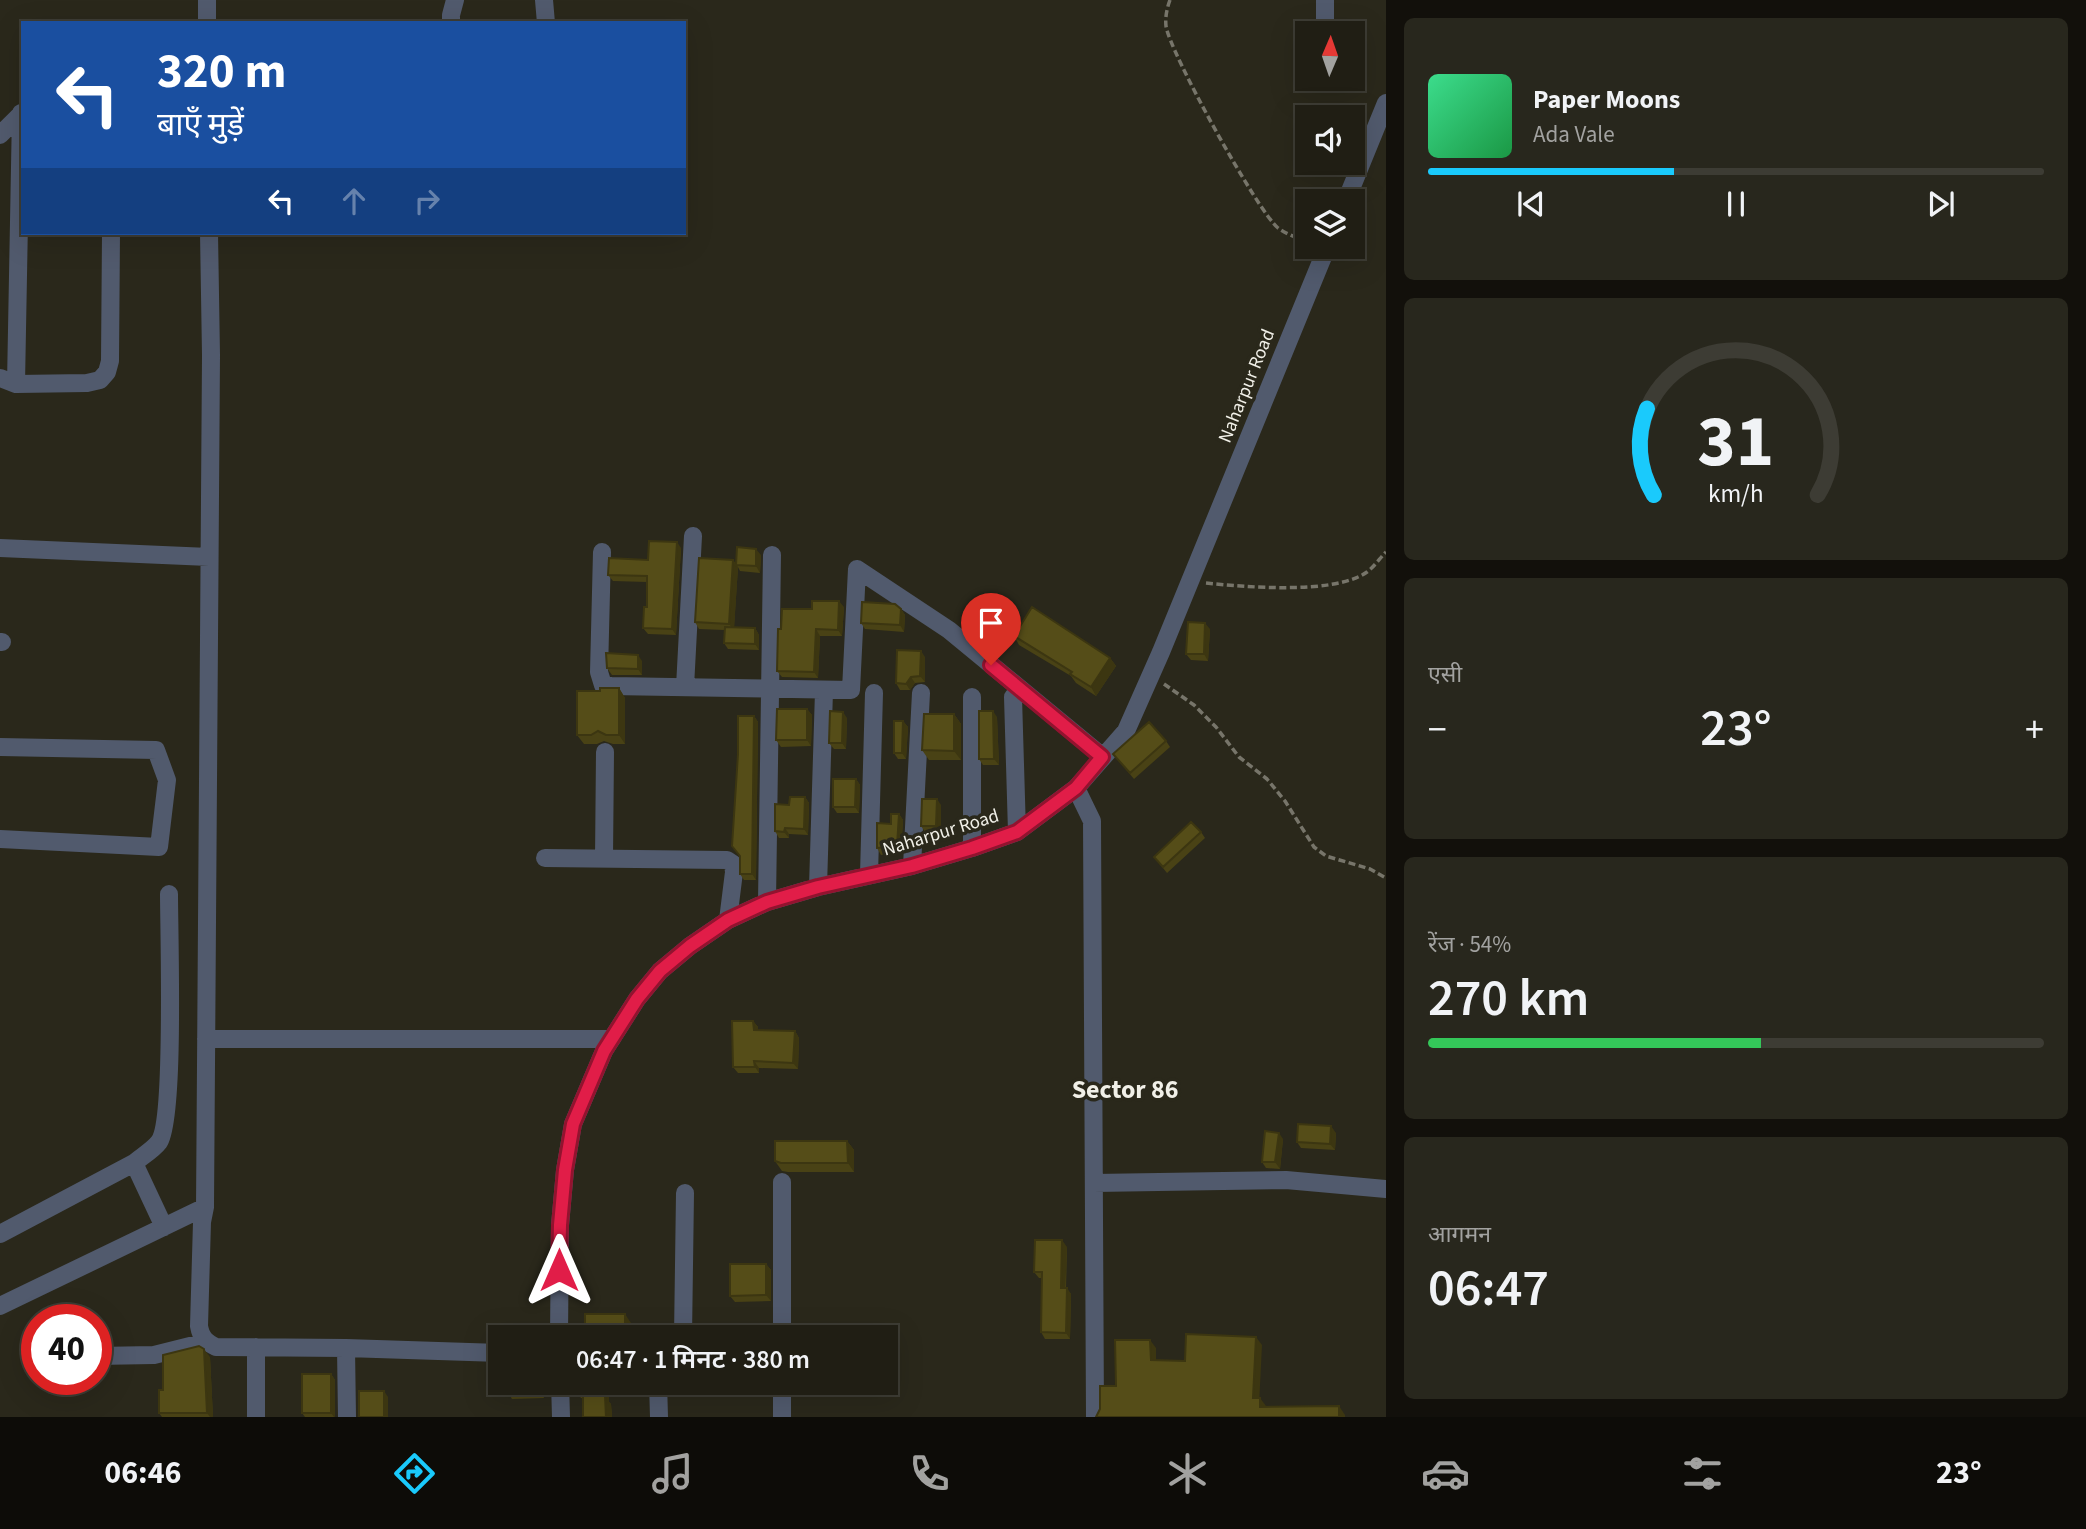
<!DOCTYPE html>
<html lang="hi">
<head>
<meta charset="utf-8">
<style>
	:root { --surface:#201e14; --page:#28271d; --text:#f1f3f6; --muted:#a2a2a0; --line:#3d3c34; --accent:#1acafc }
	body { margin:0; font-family:"Source Sans 3","Noto Sans Devanagari",sans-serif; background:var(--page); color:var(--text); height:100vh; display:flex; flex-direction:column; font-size:26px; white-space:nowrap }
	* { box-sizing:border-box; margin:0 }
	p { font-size:23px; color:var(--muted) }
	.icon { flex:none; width:38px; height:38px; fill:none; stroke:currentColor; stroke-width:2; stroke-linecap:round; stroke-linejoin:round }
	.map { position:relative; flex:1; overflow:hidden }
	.details { display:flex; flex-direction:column; gap:18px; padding:18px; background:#12100b; width:700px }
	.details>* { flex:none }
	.guide { position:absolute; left:21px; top:21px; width:665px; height:214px; border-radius:0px; box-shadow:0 7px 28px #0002,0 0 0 2px var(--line); background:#1a4fa0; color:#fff; overflow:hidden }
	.needle { width:46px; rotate:2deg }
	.tools { position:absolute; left:1295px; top:21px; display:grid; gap:14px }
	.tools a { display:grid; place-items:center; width:70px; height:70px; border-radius:0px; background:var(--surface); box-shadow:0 7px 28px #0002,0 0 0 2px var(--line); font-size:35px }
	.speed { position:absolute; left:21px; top:1304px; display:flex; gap:14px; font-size:35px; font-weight:700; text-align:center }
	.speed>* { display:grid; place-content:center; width:91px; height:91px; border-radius:50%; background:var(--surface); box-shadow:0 7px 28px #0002,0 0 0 2px var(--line); line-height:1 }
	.speed .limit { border:10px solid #d22; background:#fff; color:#111 }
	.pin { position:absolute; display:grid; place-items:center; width:60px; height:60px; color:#fff; margin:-72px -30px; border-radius:50% 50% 50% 0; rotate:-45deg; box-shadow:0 0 7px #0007 }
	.pin .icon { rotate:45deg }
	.me { position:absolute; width:77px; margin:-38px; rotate:0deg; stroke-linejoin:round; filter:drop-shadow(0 0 5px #0008) }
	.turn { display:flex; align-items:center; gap:24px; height:147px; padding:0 21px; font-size:32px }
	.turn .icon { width:91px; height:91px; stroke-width:2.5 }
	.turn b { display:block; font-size:49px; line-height:60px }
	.lanes { display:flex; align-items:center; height:66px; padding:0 21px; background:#0003; justify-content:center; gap:35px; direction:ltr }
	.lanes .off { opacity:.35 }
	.big { font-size:52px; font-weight:600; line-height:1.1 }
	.details .tile { flex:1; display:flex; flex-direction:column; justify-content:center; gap:10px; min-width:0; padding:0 24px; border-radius:10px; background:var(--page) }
	.details .dial { align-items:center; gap:0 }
	.dial svg { height:182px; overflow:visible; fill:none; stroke:var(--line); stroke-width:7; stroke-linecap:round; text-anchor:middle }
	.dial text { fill:var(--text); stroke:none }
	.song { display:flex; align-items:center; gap:21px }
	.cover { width:84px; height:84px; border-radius:10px; background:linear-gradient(135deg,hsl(150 70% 55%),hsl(140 70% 35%)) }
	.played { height:7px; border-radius:4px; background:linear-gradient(90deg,var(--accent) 40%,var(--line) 40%) }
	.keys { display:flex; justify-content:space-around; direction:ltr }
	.heat { display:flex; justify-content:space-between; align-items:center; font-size:38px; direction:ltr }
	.charge { height:10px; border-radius:5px; background:linear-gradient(90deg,#34c759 54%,var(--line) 0) }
	.trip { position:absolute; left:488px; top:1325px; width:410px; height:70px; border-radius:0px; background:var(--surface); box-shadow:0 7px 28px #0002,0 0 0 2px var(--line); font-weight:600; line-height:70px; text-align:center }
	.tab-bar { display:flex; height:112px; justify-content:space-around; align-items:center; background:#0d0c08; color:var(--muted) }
	.tab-bar .icon { width:49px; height:49px }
	.tab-bar .active { color:var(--accent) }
	.tab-bar b { font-size:32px; color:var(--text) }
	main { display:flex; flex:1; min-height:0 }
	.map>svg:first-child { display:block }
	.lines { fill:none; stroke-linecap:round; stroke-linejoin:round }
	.path { stroke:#77756a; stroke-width:3.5; stroke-dasharray:7 3.5; stroke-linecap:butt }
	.minor { stroke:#515a6d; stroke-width:18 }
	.wall { fill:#494215 }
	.shaded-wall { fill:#3c3611 }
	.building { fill:#554d18; stroke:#3c3611; stroke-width:2 }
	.route-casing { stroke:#92132f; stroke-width:18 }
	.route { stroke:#e11d48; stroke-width:12 }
	.labels { text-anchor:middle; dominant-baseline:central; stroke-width:7; stroke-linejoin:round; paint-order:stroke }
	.street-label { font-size:19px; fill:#f1f0e8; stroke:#2a281b }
	.district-label { font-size:26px; font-weight:bold; fill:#f1f0e8; stroke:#2a281b }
</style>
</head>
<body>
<main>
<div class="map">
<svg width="1386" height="1417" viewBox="0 0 1386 1417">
	<rect width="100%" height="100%" fill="#2a281b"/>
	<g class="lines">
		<path class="path" d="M1170,0C1167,8 1165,17 1166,26C1169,51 1258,212 1278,228C1286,234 1298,238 1307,242
			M1206,583C1245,587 1335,595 1367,572C1374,567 1380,558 1386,552
			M1164,684L1194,705L1216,727L1239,757L1267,779L1285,801L1314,847L1326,856L1370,869L1386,878"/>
		<path class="minor" d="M544,0L546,23
			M1325,0V26
			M207,23V0
			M451,23V15L455,0
			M0,135L23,112
			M1346,201L1386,103
			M209,233L211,355L205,1207L202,1222L199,1326C201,1338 206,1342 216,1347L346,1348L500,1353
			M0,378L16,384L87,383L100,380L107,372L110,361L111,233
			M16,384L21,113
			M0,548L209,557
			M602,552L599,672L603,685L611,686L851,690L857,569
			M857,569L949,630L1103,757
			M0,642H2
			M685,687L693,536
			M1013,697L1017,832
			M0,747L156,750L167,780L159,847L0,839
			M1076,788L1092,821L1095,1417
			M972,848V697
			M545,858L727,860L733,864L734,872L728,920
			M604,859L605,752
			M912,866L921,693
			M869,875L874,693
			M818,887L824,691
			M767,902L772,555
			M206,1039H612
			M782,1182V1337
			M1094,1183L1286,1180L1386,1189
			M164,1227L134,1163C141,1157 153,1150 159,1142C175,1120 169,933 169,894
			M0,1234L134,1163
			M0,1306L205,1207
			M559,1337L560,1225L565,1170L573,1124L604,1051L637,999L660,971L690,946L728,920L767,902L818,887L912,866L972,848L1017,832L1076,788L1126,731L1161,652L1327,247
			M683,1337L685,1193
			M256,1347V1417
			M346,1348L347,1417
			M96,1356L154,1355L206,1342
			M560,1382L561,1417
			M658,1382L659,1417
			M782,1382V1417"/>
	</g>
	<path class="wall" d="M681,548L676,635L648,634L643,628L647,607V582L613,581L608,575Z
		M761,555L760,573L740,571L738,567L734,627L755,628L759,635V650L728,649L724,643V630L699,629L695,622L733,560L736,564Z
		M844,607L842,636H820L818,678L782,677L777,671L812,609Z
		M901,609L905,615L904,632L865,629L861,623Z
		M1210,629L1208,661L1191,660L1186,654Z
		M1014,636L1110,658L1116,666L1096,696L1076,683L1071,676L1019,645Z
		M925,657V682L915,683L910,690H900L896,683Z
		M642,661V675H612L607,668Z
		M619,688L625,698V744H613L604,741L597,744H584L577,735L600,691Z
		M807,709L812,715L811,746L781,747L776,740Z
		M954,714L961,724V760H929L922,750Z
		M754,716L758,722L756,880H744L740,874V857L732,846Z
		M997,717L999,765H983L979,759Z
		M847,718L846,749H834L829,743Z
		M903,721L908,727L906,759H898L894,753Z
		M1166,741L1170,747L1134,779L1113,754Z
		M856,779L860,785L859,813H837L833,807Z
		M805,797L809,803L808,835L789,834V838H779L775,831L789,805Z
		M941,805V833L925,832L921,826Z
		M899,814L903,820L901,852L881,855L877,848L891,824Z
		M1201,832L1205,838L1167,873L1154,857Z
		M753,1021L758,1027V1030L795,1031L799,1038L798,1069L759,1068V1073H738L733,1067Z
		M1336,1133L1335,1150L1301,1148L1297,1142Z
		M1283,1139L1280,1169L1266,1168L1262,1162Z
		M847,1141L854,1150V1172H788L782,1171L775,1161Z
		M1067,1247L1066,1288L1071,1294L1070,1339H1045L1041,1332L1042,1278H1039L1034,1272Z
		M766,1264L771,1270V1301L735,1302L730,1296Z
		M631,1323V1337H585Z
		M210,1357L213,1417H162L159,1413Z
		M331,1374L335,1380V1417H305L302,1413Z
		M544,1382V1398L512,1399L508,1392Z
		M575,1382L609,1402L611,1404L612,1417H583V1398H581L575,1389Z
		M742,1382V1395L670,1396L663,1386Z"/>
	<path class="shaded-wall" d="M677,542L681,548L676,635L672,629Z
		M756,549L761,555L760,573L756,566Z
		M733,560L738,567L734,630L729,624Z
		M839,601L844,607L842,636L838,630Z
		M901,609L905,615L904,632L900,625Z
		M1205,623L1210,629L1208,661L1204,654Z
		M755,628L759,635V650L755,644Z
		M816,629L820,636L818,678L814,672Z
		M921,651L925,657V682L920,676Z
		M638,655L642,661V675L638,669Z
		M1110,658L1116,666L1096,696L1091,687Z
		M911,677L915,683L910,690L906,684Z
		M619,688L625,698V744L619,735Z
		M807,709L812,715L811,746L807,740Z
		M993,711L997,717L999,765L994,759Z
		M843,712L847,718L846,749L842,743Z
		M954,714L961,724V760L954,751Z
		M754,716L758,722L756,880L752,874Z
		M903,721L908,727L906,759L902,753Z
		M856,779L860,785L859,813L855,807Z
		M805,797L809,803L808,835L804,829Z
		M937,799L941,805V833L936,826Z
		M899,814L903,820L901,852L897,846Z
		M785,828L789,834V838L784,832Z
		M753,1021L758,1027V1036L754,1030Z
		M795,1031L799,1038L798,1069L793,1063Z
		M754,1061L759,1068V1073L755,1067Z
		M1331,1126L1336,1133L1335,1150L1330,1144Z
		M1279,1133L1283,1139L1280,1169L1275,1162Z
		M847,1141L854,1150V1172L848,1163Z
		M1062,1240L1067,1247L1065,1294L1061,1288Z
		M766,1264L771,1270V1301L766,1295Z
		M1067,1288L1071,1294L1070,1339L1066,1333Z
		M625,1314L631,1323V1337H627L625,1334Z
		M1256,1337L1262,1345L1259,1406L1253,1398Z
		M1150,1340L1156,1348V1368L1151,1360Z
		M204,1349L210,1357L213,1417H210L207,1413Z
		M331,1374L335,1380V1417H334L331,1413Z
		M540,1382H544V1398L540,1392Z
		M603,1382H609V1402L611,1404L612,1417H606L603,1395Z
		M735,1382H742V1395L735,1385Z
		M384,1391L388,1397V1417H384Z
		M1260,1398L1266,1406L1260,1407Z
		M1339,1406L1345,1415V1417H1339Z"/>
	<path class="building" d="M649,541L677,542L672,629L643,628L644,607H647V576L608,575L609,558L648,560Z
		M737,547L756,549V566L736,565Z
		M699,558L733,560L729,624L695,622Z
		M812,601H839L838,630L816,629L814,672L777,671L778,629H781L782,609H812Z
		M862,602L895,604L901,609L900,625L861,623Z
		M1032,607L1110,658L1091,687L1070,674L1072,672L1014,636Z
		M1188,622L1205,623L1204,654H1186Z
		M725,627L755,628V644L724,643Z
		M897,650L921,651L920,676L911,677L906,684L896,683Z
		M606,653L638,655V669L607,668Z
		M600,688H619V735H606L598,731L591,735H577V691H600Z
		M777,709H807V740H776Z
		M830,711L843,712L842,743H829Z
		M979,711H993L994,759H979Z
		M924,714H954V751L922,750Z
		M738,716H754L752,874H740V856L732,846L738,754Z
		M894,721H903L902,753H894Z
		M1149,722L1166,741L1130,773L1113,754Z
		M833,779H856L855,807H833Z
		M790,797H805L804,829L785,828L784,832L775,831V804L789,805Z
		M922,799H937L936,826H921Z
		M891,814H899L897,846L877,848V823L891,824Z
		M1191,822L1201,832L1163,867L1154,857Z
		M732,1021H753L754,1030L795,1031L793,1063L754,1061L755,1067H733Z
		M1298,1124L1331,1126L1330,1144L1297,1142Z
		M1265,1131L1279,1133L1275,1162H1262Z
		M775,1141H847L848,1163H781L775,1161Z
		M1035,1240H1062L1061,1288H1067L1066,1333L1041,1332L1042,1272H1034Z
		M730,1264H766V1295L730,1296Z
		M585,1314H625V1334H603V1337H585Z
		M1186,1334L1256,1337L1253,1398H1260V1407L1339,1406V1417H1096L1100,1409V1386H1116L1115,1340H1150L1151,1360L1185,1361Z
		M199,1346L204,1349L207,1413H159V1390H163V1355Z
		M302,1374H331V1413H302Z
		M508,1382H540V1392H508Z
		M575,1382H603V1395H605L606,1417H583V1389H575Z
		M663,1382H735V1385L663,1386Z
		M359,1391H384V1417H359Z"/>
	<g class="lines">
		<g class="route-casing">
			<path id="route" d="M559,1270L560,1225L565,1170L573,1124L604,1051L637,999L660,971L690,946L728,920L767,902L818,887L912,866L972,848L1017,832L1076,788L1102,757L991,665"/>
		</g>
		<use href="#route" class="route"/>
	</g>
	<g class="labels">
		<g class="street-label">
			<text transform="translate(1247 386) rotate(-68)">Naharpur Road</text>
			<text transform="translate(941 833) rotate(-17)">Naharpur Road</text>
		</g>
		<g class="district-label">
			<text x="1125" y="1089">Sector 86</text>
		</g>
	</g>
</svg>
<div class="tools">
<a><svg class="needle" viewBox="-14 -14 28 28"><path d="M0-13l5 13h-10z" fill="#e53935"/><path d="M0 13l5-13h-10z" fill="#a2a2a0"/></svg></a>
<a><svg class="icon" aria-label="sound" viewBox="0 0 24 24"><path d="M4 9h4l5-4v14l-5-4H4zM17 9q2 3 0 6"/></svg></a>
<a><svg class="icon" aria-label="layers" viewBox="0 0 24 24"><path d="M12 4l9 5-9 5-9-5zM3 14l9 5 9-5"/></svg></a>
</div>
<div class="speed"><div class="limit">40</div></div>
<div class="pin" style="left:991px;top:665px;background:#d93025"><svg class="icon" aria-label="arrive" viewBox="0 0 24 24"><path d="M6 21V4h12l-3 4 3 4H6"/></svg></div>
<svg class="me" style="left:559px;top:1270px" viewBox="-20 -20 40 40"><path d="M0-17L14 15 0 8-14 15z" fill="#e11d48" stroke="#fff" stroke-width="4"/></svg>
<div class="trip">06:47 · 1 मिनट · 380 m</div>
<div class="guide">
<div class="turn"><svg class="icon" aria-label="left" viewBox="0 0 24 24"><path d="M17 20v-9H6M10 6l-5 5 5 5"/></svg><div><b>320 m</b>बाएँ मुड़ें</div></div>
<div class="lanes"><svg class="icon" aria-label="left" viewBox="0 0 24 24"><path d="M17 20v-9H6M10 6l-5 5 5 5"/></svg><svg class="icon off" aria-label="ahead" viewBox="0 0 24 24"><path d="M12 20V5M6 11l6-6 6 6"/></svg><svg class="icon off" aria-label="right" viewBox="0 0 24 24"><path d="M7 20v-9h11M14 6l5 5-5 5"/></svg></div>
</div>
</div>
<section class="details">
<div class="tile">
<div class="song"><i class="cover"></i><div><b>Paper Moons</b><p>Ada Vale</p></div></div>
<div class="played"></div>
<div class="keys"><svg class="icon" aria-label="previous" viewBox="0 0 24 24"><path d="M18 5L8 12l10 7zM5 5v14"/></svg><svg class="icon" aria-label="pause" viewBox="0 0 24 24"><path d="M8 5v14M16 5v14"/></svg><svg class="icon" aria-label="next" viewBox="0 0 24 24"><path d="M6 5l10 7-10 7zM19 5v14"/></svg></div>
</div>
<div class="tile dial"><svg viewBox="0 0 100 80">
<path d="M14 69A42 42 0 1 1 86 69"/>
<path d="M14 69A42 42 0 0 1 11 31" stroke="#1acafc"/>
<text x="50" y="56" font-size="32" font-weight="700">31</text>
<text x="50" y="72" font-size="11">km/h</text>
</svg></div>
<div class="tile"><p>एसी</p>
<div class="heat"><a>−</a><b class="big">23°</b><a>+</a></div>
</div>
<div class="tile"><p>रेंज · 54%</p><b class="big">270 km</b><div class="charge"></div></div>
<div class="tile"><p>आगमन</p><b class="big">06:47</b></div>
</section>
</main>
<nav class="tab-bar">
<b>06:46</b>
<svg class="icon active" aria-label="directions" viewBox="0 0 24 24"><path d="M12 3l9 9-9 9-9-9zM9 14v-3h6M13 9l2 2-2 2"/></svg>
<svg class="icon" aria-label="music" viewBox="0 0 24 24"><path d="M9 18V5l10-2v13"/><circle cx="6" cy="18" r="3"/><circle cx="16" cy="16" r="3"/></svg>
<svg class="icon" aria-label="phone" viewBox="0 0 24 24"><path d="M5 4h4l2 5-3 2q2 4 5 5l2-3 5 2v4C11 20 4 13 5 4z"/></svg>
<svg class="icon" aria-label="climate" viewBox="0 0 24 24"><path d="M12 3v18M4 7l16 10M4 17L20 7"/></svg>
<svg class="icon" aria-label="car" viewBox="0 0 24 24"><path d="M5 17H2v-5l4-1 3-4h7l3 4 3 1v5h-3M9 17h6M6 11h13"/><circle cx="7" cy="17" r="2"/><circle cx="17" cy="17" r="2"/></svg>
<svg class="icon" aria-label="filters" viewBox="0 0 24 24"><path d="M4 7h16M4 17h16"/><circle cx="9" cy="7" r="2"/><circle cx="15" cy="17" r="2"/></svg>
<b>23°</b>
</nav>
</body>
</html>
